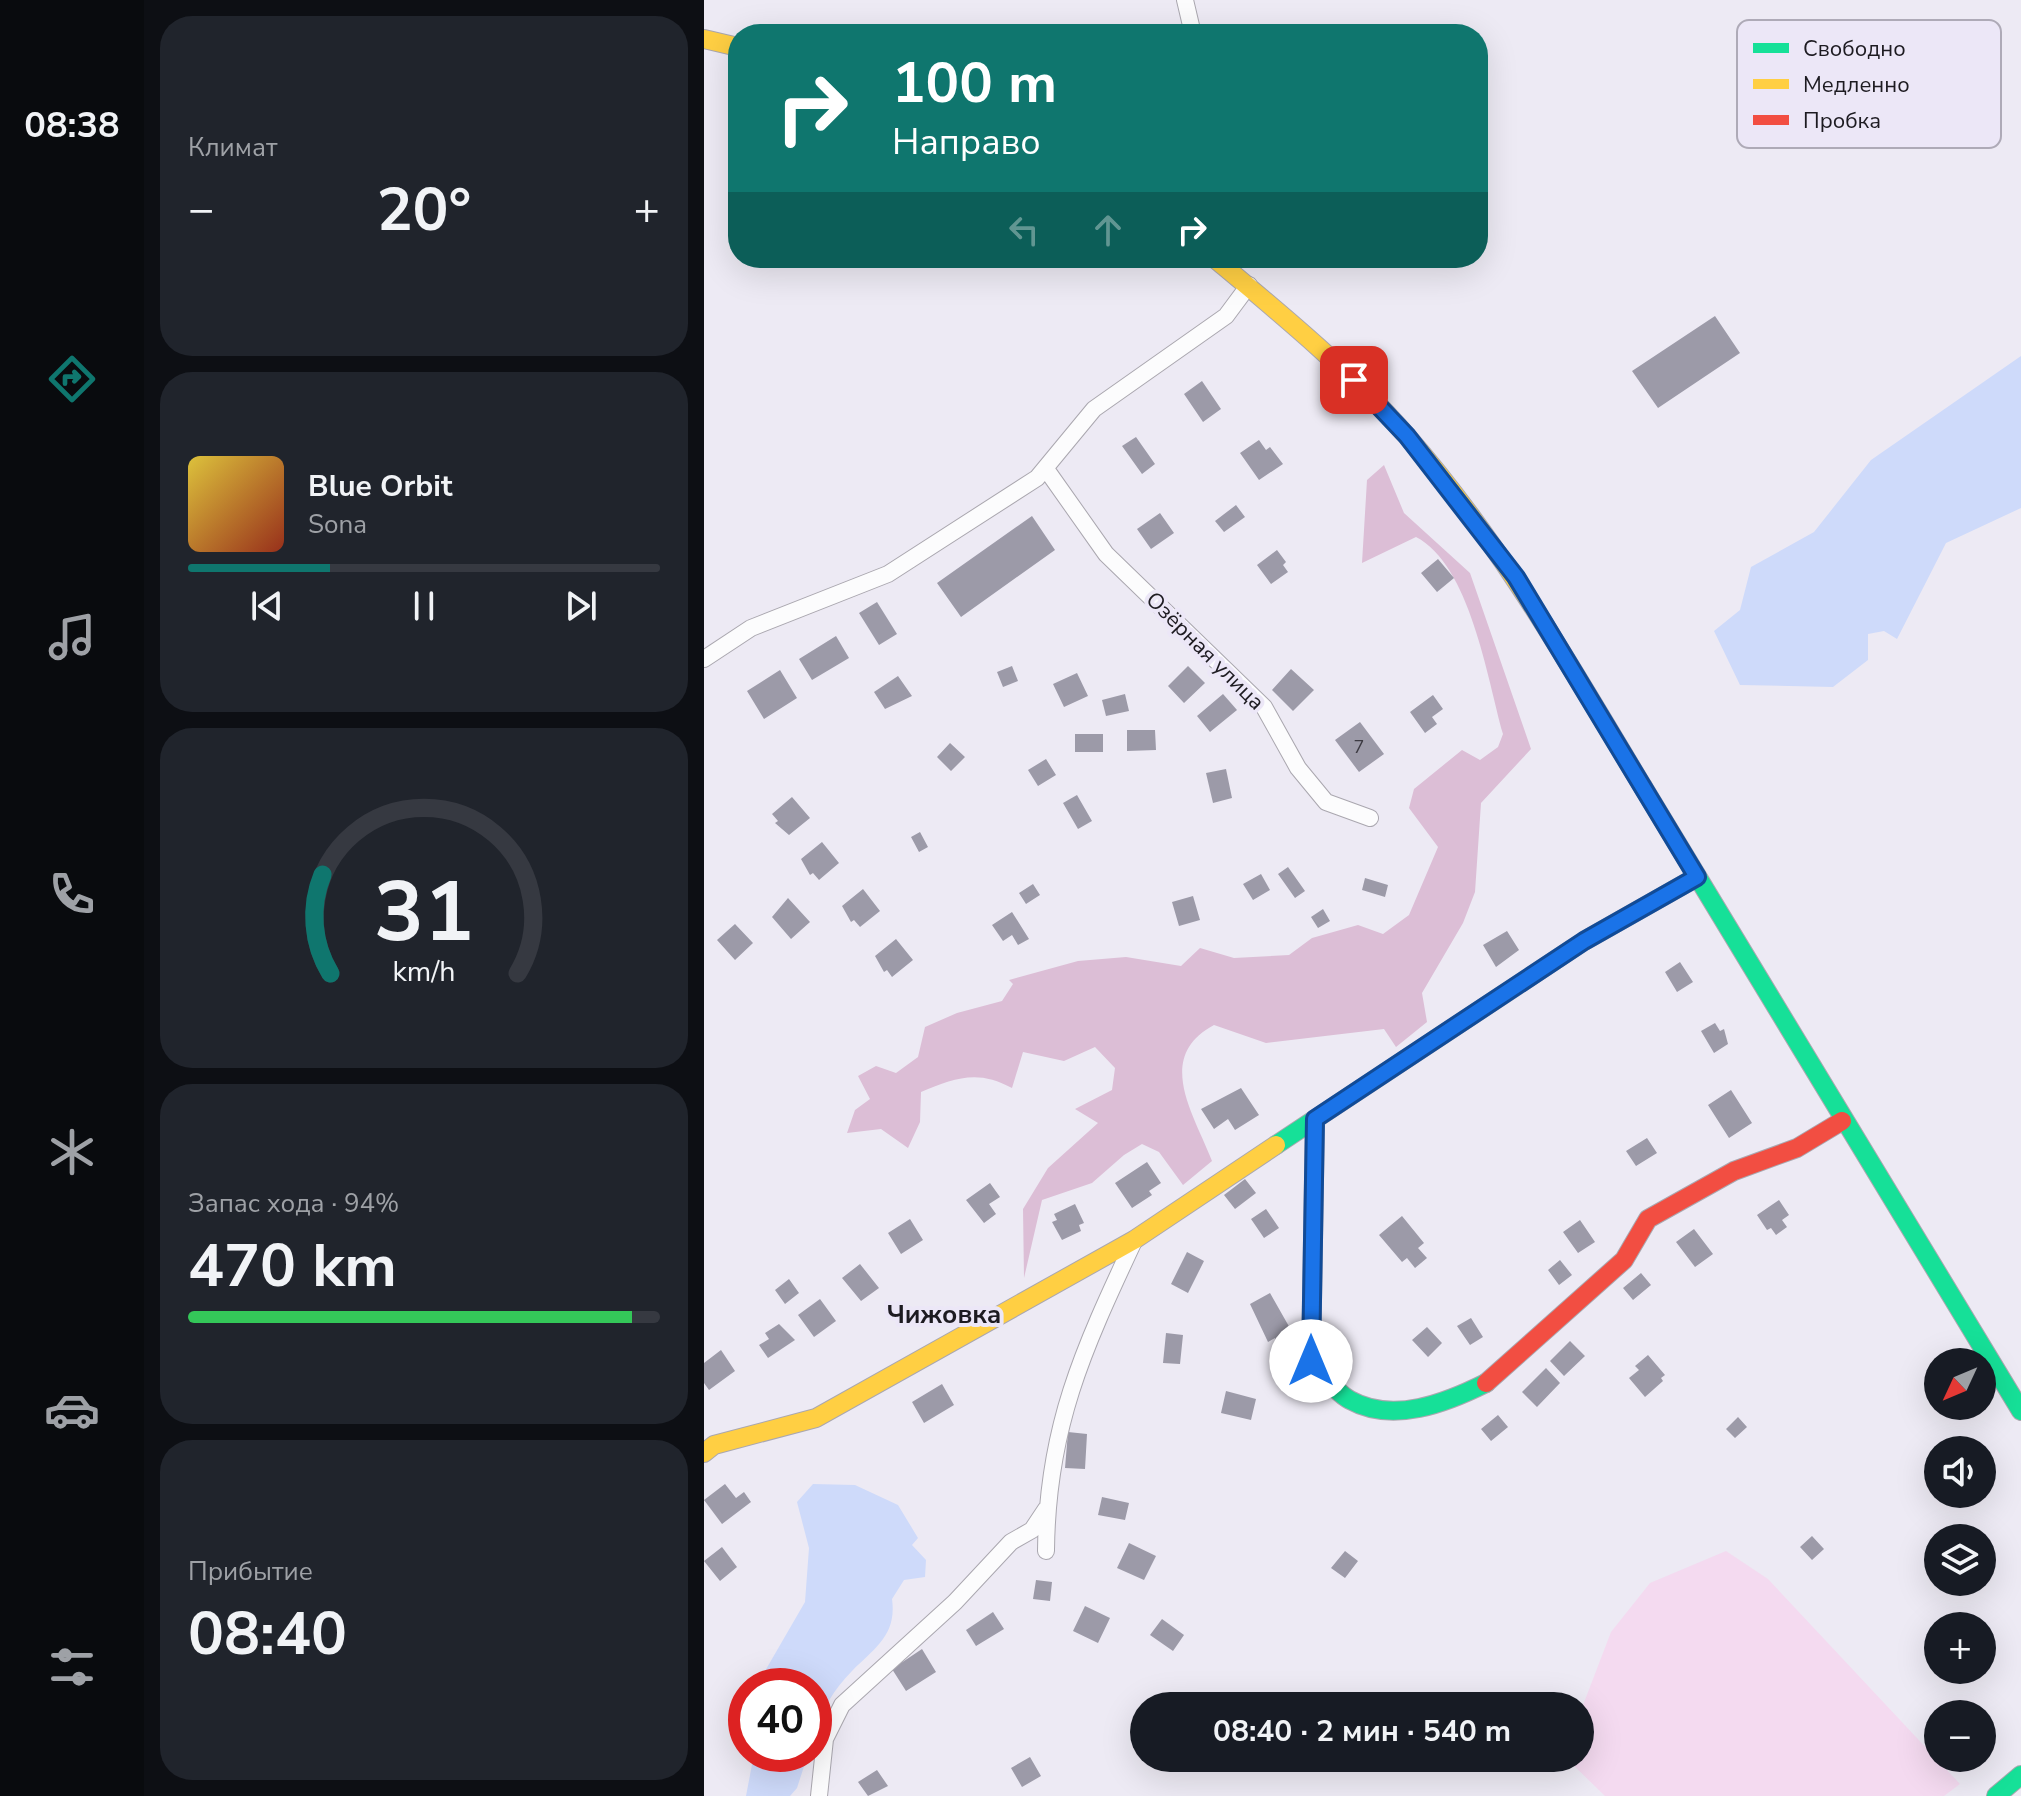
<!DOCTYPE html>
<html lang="ru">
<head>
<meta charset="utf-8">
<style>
	:root { --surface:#171b24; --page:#20242c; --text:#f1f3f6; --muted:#9ea1a6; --line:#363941; --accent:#0f766e }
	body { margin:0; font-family:"Nunito Sans",sans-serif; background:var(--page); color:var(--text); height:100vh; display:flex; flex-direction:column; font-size:30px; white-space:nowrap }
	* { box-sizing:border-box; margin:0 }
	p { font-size:26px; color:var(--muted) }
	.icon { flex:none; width:44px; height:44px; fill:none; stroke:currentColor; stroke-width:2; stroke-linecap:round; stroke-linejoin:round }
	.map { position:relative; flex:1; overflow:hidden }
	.panel { display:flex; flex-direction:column; gap:16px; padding:16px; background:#0d0f14; width:560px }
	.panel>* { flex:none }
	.hud { position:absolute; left:24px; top:24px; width:760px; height:244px; border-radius:32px; box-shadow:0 8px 32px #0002; background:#0f766e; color:#fff; overflow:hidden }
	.needle { width:52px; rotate:226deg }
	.tools { position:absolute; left:1220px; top:1348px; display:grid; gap:16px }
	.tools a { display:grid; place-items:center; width:72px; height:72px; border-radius:50%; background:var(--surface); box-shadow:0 8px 32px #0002; font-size:40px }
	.speed { position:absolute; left:24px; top:1668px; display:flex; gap:16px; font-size:40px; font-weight:700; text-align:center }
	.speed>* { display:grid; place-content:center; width:104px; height:104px; border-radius:50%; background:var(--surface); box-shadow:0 8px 32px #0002; line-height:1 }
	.speed .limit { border:12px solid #d22; background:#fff; color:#111 }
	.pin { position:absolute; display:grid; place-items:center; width:68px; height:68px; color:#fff; margin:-34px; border-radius:16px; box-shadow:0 4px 12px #0006 }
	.me { position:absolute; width:88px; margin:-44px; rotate:0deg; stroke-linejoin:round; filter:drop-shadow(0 0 6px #0008) }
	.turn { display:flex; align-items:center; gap:28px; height:168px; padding:0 32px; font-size:36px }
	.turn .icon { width:104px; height:104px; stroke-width:2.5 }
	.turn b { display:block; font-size:56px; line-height:68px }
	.lanes { display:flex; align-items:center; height:76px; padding:0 32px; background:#0003; justify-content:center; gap:40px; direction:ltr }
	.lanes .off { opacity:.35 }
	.big { font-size:60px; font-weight:700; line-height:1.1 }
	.panel .card { flex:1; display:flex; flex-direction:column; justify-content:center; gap:12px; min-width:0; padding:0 28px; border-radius:32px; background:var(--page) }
	.panel .dial { align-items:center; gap:0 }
	.dial svg { height:208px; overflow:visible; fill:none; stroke:var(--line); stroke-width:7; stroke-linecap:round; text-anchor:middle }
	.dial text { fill:var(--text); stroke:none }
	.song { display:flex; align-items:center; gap:24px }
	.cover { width:96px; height:96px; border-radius:12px; background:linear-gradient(135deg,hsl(50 70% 55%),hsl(10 70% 35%)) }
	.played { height:8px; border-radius:4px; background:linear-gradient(90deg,var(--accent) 30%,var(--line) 30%) }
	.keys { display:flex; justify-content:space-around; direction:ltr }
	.heat { display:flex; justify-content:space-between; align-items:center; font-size:44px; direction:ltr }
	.charge { height:12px; border-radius:6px; background:linear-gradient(90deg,#34c759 94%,var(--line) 0) }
	.trip { position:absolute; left:426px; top:1692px; width:464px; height:80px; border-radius:40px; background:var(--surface); box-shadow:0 8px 32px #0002; font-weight:700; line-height:80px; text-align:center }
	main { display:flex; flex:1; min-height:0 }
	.menu { display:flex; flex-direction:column; width:144px; justify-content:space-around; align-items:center; background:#090b0e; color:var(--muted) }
	.menu .icon { width:56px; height:56px }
	.menu .current { color:var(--accent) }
	.menu b { font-size:36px; color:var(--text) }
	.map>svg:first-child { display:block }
	.green { fill:#f4daf0 }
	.forest { fill:#dcbed6 }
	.water { fill:#cedafa }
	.building { fill:#9c9aa8 }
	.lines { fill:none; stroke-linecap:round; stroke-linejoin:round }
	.street-casing { stroke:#aaa7af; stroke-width:18 }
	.fast-casing { stroke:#aaa7af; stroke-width:20 }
	.slow-casing { stroke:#aaa7af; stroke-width:20 }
	.jam-casing { stroke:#aaa7af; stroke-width:20 }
	.street { stroke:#fcfcfd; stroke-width:16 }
	.fast { stroke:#16e098; stroke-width:18 }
	.slow { stroke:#ffcf43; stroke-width:18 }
	.jam { stroke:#f24e42; stroke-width:18 }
	.route-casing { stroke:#114b97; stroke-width:20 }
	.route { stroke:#1a73e8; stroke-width:14 }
	.labels { text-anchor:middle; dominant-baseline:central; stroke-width:8; stroke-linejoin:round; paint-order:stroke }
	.number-label { font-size:18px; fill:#3d3b43 }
	.street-label { font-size:22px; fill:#1d1b21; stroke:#ece7f7 }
	.quarter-label { font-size:26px; font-weight:bold; fill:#1d1b21; stroke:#ece7f7 }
	.key { fill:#ece7f7; stroke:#aeaab7; stroke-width:2 }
	.key-label { font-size:22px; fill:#1d1b21 }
</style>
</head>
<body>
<main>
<nav class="menu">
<b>08:38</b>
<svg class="icon current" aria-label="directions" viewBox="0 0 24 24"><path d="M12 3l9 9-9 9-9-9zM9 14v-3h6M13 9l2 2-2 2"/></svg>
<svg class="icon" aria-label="music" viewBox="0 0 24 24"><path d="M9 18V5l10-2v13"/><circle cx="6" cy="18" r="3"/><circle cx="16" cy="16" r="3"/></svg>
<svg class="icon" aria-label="phone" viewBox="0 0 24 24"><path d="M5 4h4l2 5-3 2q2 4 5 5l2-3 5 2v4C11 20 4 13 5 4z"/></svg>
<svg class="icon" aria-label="climate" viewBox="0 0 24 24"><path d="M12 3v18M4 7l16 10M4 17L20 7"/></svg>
<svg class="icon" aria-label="car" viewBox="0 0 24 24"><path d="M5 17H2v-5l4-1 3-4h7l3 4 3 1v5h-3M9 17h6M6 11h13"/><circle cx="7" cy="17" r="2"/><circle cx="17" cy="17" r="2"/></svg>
<svg class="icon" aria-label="filters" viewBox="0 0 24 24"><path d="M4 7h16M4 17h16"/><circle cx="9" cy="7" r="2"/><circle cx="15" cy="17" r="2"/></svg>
</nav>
<section class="panel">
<div class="card"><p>Климат</p>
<div class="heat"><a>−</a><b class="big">20°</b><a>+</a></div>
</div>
<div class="card">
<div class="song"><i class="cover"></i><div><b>Blue Orbit</b><p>Sona</p></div></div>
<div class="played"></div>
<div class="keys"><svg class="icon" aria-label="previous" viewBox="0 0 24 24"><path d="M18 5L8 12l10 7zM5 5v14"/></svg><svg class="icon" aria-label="pause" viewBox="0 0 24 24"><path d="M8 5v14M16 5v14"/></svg><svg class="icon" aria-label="next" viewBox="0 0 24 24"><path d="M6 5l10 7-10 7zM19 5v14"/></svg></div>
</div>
<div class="card dial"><svg viewBox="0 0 100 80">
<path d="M14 69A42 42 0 1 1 86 69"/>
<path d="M14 69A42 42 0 0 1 11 31" stroke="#0f766e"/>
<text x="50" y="56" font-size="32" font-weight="700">31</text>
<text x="50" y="72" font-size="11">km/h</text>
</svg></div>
<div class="card"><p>Запас хода · 94%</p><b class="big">470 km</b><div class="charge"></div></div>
<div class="card"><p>Прибытие</p><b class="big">08:40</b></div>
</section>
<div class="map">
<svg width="1317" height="1796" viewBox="0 0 1317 1796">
	<rect width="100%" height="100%" fill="#edeaf4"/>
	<path class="green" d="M1022,1551L1064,1579L1256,1784L1240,1796H901L862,1758H876V1713L907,1632L946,1583Z"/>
	<path class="forest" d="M680,465L700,513L766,573L827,749L777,803L771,892L759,923L718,993L723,1022L692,1047L680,1029L562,1043L510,1025C450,1057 490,1114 508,1161L479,1185L455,1152L438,1144L420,1155L388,1183L338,1200L320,1278L319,1209L344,1168L394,1123L371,1109L408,1090L411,1068L391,1047L360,1061L319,1052L308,1088C274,1069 250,1078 217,1092L216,1122L204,1148L177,1129L143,1133L151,1110L166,1099L154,1076L172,1066L192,1073L214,1057L221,1027L253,1013L298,1001L309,984L305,980L374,961L422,957L477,966L496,948L530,958L585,955L608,938L654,925L679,934L705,915L734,847L705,808L710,789L758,750L776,760L794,747L799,734C783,677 766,565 712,537L658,563L663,480Z"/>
	<path class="water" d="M1317,356V508L1242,543L1193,639L1180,631L1164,634V660L1129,687L1036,685L1010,631L1036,610L1047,567L1110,532L1167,460Z
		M109,1484L151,1485L194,1505L214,1538L208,1545L222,1560L221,1577L200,1580L188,1599C193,1635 171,1648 148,1671C130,1689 117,1711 110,1735V1686H68L61,1671L101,1602L105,1548L93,1502Z
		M50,1754H104L93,1788L86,1796H42Z"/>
	<path class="building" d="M1011,316L1036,353L954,408L928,371Z
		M498,381L517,409L499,422L480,394Z
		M432,437L451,464L438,474L418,446Z
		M555,440L562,450L566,447L579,464L555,480L536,453Z
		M532,505L541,517L520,532L511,521Z
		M456,513L470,533L447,549L433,529Z
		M328,516L351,550L257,617L233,583Z
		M573,550L582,562L579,565L584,572L567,584L553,565Z
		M734,559L750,578L733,592L717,573Z
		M173,602L193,634L175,645L155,613Z
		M132,636L145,658L108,680L95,659Z
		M308,666L314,681L299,687L293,672Z
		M484,666L501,683L480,703L464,686Z
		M587,669L610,690L589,711L568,690Z
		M76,670L93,698L60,719L43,691Z
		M373,673L384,696L360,707L349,684Z
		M194,676L208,696L181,709L170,692Z
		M421,694L425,711L402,716L398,700Z
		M519,694L533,710L506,732L493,716Z
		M729,695L739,709L728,717L733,724L721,733L706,712Z
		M656,722L680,754L655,772L631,740Z
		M423,730H451L452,750L423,751Z
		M371,734H399V752H371Z
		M246,743L261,757L247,771L233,757Z
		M342,759L352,775L334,786L324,770Z
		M522,769L528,798L509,803L502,773Z
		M373,795L388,821L374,829L359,803Z
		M88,797L106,818L85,835L71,823L74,821L68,814Z
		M216,832L224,847L215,852L207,837Z
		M118,842L135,863L115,880L109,873L106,875L97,859Z
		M584,867L601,891L591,898L574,874Z
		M557,874L566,890L549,900L539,884Z
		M661,878L684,885L681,897L658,890Z
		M329,884L336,895L322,904L315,893Z
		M159,889L176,911L156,927L150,920L147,922L138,906Z
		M489,896L496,920L475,926L468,902Z
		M84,898L106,922L87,939L68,917Z
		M619,909L626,921L614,928L607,917Z
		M308,912L325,939L314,945L308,935L299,941L288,925Z
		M31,924L49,943L31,960L13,940Z
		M803,931L815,950L792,967L779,945Z
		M192,939L209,960L188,977L183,970L180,972L171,956Z
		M976,962L989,982L973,992L961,972Z
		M1011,1023L1016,1031L1020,1029L1024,1044L1010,1053L997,1031Z
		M537,1088L555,1115L531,1130L524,1119L510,1129L497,1109Z
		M1027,1090L1048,1123L1025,1138L1004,1105Z
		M943,1138L953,1153L932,1166L922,1151Z
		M443,1162L457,1183L445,1191L448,1195L428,1208L411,1183Z
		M541,1179L552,1193L531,1209L520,1195Z
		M286,1183L296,1197L285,1204L292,1214L280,1223L262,1200Z
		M1075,1200L1085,1215L1078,1220L1083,1227L1072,1235L1067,1228L1063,1230L1053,1215Z
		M371,1204L380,1223L375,1225L377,1231L358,1240L348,1222L353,1220L350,1214Z
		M562,1209L575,1228L560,1238L547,1219Z
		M698,1216L720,1243L714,1248L723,1258L711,1268L703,1258L698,1262L675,1235Z
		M206,1219L219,1240L197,1254L184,1233Z
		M876,1220L891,1242L874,1253L859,1232Z
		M990,1229L1009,1254L991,1267L972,1242Z
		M483,1252L500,1261L484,1293L467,1284Z
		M856,1260L868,1275L855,1285L844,1270Z
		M156,1264L175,1288L157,1301L138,1278Z
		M937,1273L947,1285L929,1300L919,1288Z
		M85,1279L95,1293L81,1304L71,1290Z
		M566,1293L587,1330L579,1334L583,1342L575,1347L571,1338L564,1342L546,1304Z
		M116,1299L132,1321L110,1337L94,1315Z
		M767,1318L779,1337L766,1345L753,1326Z
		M75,1324L91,1340L64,1358L55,1345L65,1339L61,1333Z
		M723,1327L738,1343L724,1357L708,1340Z
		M462,1333L479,1335L476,1364L459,1363Z
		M866,1341L881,1356L860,1376L846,1361Z
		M17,1350L31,1371L5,1390L0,1383V1363Z
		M944,1355L961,1375L957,1378L959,1381L941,1397L925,1378L935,1370L931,1366Z
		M842,1368L856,1383L833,1407L818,1392Z
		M238,1384L250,1405L220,1423L208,1402Z
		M522,1391L552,1399L547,1420L517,1413Z
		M794,1415L804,1427L787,1441L777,1429Z
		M1034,1417L1043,1427L1031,1438L1022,1429Z
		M364,1432L383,1434L381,1469L361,1468Z
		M21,1484L32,1498L40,1492L47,1502L18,1524L0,1500Z
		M398,1497L425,1503L421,1520L394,1515Z
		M1108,1536L1120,1549L1108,1560L1096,1547Z
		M425,1543L452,1556L440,1580L413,1568Z
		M18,1547L33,1567L16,1581L0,1561Z
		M641,1551L654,1561L641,1578L627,1568Z
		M332,1580L348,1582L346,1601L329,1599Z
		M381,1606L406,1618L394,1643L369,1631Z
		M289,1612L300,1629L272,1646L262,1630Z
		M458,1619L480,1635L469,1651L446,1635Z
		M218,1649L232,1672L202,1691L188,1669Z
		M326,1757L337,1776L318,1787L307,1768Z
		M173,1770L184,1786L164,1796L154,1782Z"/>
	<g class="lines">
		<g class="street-casing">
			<path id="street" d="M481,0L489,34
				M342,469L402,554L560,707L594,768L622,802L666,818
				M0,659L47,628L184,574L333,478L390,409L522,316L545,285
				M342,1551C343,1428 379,1350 430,1241
				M115,1796L121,1739L138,1705L251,1602L307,1542L328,1530L342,1509"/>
		</g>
		<g class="fast-casing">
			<path id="fast" d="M939,787L1317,1411
				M611,1119L607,1361C619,1373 632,1393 646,1400C689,1424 742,1403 782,1383
				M572,1145L880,941L993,877
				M1292,1796L1317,1775"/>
		</g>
		<g class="slow-casing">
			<path id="slow" d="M0,39L34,47
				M510,258C577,314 644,369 702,435C796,542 866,666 939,787
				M0,1453L10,1445L112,1418L430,1240L572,1145"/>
		</g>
		<g class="jam-casing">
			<path id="jam" d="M782,1383L920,1260L944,1219L1030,1171L1093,1148L1138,1121"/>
		</g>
		<use href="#street" class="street"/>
		<use href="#fast" class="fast"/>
		<use href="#slow" class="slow"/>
		<use href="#jam" class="jam"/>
	</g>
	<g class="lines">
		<g class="route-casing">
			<path id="route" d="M607,1361L611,1119L880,941L993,877L812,577L703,436L650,380"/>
		</g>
		<use href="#route" class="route"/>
	</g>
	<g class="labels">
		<g class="number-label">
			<text x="655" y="747">7</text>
		</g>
		<g class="street-label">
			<text transform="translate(501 651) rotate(45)">Озёрная улица</text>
		</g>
		<g class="quarter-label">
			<text x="240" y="1314">Чижовка</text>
		</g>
	</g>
	<rect x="1033" y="20" width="264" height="128" rx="12" class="key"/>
	<rect x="1049" y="43" width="36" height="10" fill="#16e098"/>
	<rect x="1049" y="79" width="36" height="10" fill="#ffcf43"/>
	<rect x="1049" y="115" width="36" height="10" fill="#f24e42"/>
	<g class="key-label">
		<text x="1099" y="56">Свободно</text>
		<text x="1099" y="92">Медленно</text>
		<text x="1099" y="128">Пробка</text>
	</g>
</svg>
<div class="tools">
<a><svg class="needle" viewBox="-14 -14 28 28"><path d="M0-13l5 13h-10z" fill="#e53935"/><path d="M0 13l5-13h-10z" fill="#9ea1a6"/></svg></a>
<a><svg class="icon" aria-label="sound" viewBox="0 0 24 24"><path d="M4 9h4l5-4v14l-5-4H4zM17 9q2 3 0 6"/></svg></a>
<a><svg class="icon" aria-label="layers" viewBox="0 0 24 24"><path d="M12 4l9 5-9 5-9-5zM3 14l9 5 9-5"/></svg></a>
<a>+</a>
<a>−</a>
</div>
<div class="speed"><div class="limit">40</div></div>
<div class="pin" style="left:650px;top:380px;background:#d93025"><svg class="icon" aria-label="arrive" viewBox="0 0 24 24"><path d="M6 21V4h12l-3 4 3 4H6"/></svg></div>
<svg class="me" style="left:607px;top:1361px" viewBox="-20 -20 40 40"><circle r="19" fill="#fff"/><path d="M0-13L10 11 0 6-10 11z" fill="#1a73e8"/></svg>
<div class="trip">08:40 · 2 мин · 540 m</div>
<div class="hud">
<div class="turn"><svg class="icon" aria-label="right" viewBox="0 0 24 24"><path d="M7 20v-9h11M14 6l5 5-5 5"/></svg><div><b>100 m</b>Направо</div></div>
<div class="lanes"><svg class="icon off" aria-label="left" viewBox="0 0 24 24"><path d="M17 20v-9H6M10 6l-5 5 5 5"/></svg><svg class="icon off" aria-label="ahead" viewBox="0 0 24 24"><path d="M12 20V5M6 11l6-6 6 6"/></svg><svg class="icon" aria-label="right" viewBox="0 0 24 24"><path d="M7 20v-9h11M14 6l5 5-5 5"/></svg></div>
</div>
</div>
</main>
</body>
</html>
